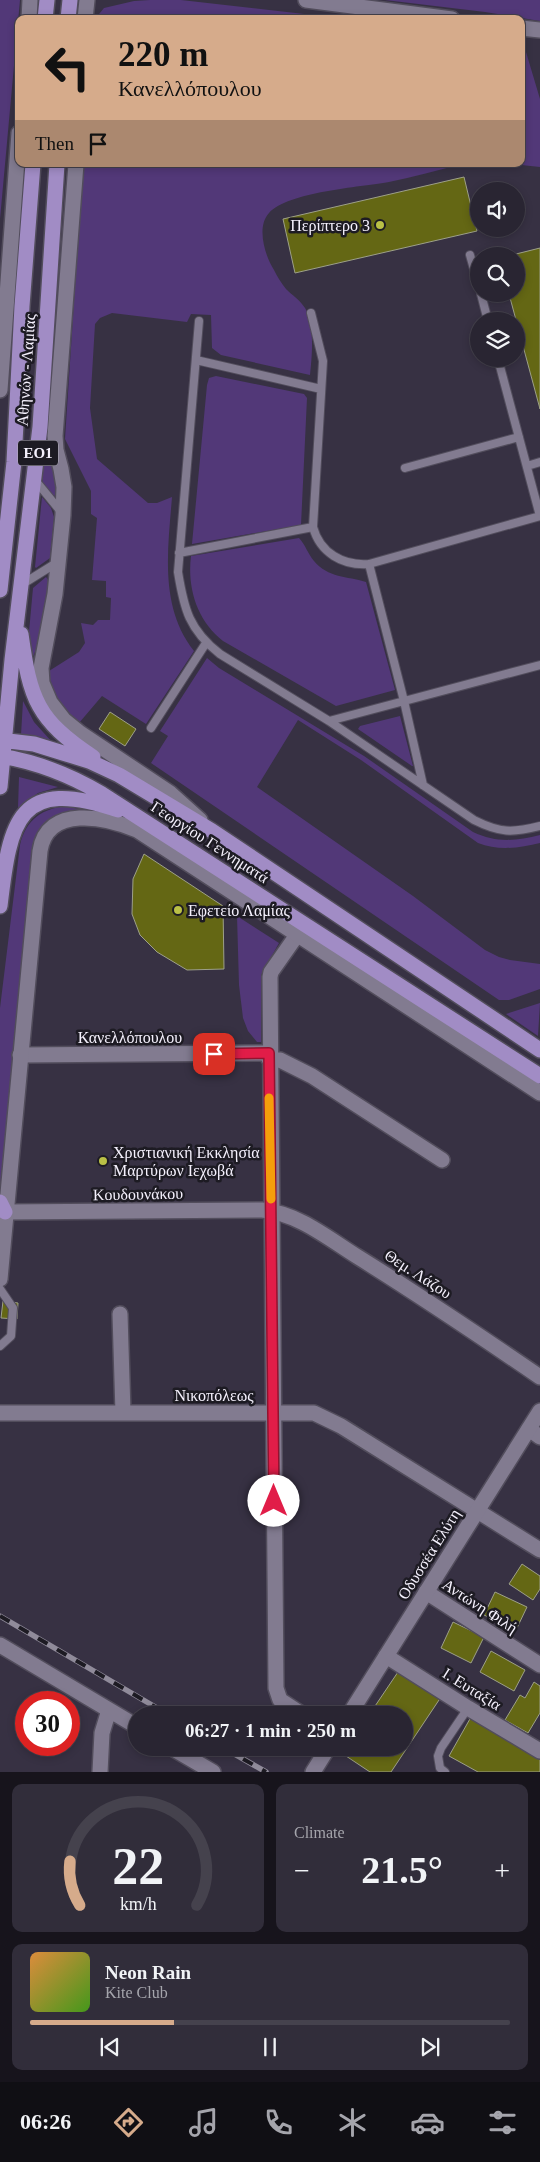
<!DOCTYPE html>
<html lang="en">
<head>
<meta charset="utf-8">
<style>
	:root { --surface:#292532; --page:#312d3a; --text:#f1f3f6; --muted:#a5a5ac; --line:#45424d; --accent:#d6ab8b }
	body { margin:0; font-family:Georgia,serif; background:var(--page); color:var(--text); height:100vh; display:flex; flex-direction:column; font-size:19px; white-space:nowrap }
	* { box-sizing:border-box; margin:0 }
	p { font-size:16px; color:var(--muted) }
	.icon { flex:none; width:28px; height:28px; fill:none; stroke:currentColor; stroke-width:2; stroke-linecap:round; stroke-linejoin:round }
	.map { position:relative; height:1772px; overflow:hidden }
	.side { display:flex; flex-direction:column; gap:12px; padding:12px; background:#17141c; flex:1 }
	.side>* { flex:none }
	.hud { position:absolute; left:15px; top:15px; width:510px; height:152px; border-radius:10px; box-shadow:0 2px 8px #0003,0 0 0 1px var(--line); background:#d6ab8b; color:#111; overflow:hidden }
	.buttons { position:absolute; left:470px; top:182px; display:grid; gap:10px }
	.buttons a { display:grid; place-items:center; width:55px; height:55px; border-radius:50%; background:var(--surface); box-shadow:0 2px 8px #0003,0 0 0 1px var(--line); font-size:25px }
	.speed { position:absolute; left:15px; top:1691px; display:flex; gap:10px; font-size:25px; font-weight:700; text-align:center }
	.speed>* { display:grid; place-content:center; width:65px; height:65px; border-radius:50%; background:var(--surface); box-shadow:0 2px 8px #0003,0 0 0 1px var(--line); line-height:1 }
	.speed .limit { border:8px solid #d22; background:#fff; color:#111 }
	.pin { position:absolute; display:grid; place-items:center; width:42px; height:42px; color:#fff; margin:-21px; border-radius:10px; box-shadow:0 2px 8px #0006 }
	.me { position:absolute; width:55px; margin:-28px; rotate:0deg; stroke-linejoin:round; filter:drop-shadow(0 0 4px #0008) }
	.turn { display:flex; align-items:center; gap:18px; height:105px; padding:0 20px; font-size:22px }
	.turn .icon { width:65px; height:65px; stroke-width:2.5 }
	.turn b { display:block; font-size:35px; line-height:42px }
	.then { display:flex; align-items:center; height:48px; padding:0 20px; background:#0003; gap:10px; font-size:19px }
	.big { font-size:38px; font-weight:600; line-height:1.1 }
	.side .card { flex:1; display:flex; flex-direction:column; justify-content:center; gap:8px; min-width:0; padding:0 18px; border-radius:10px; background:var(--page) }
	.side .dial { align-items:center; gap:0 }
	.dial svg { height:130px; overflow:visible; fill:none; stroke:var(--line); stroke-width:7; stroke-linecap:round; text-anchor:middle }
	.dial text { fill:var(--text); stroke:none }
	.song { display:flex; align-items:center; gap:15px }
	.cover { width:60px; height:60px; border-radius:8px; background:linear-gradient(135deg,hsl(30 70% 55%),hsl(100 70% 35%)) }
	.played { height:5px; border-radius:2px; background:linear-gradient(90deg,var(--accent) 30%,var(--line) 30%) }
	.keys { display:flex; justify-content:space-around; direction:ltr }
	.heat { display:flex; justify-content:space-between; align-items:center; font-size:28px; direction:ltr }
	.side .tiles { flex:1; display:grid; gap:12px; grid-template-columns:1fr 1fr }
	.card:last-child { grid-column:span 2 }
	.trip { position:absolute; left:128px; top:1706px; width:285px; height:50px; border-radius:25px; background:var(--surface); box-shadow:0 2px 8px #0003,0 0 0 1px var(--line); font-weight:600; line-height:50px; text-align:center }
	.menu { display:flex; height:80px; justify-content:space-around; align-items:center; background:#100f14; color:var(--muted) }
	.menu .icon { width:35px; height:35px }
	.menu .on { color:var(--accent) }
	.menu b { font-size:22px; color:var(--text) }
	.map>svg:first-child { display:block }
	.green { fill:#523878 }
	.building { fill:#646714; stroke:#9da089 }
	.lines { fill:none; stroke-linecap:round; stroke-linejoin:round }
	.lane-casing { stroke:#524d5c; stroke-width:10 }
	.street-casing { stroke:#524d5c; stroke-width:18 }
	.secondary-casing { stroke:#524d5c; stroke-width:18 }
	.primary-casing { stroke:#524d5c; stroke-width:18 }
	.lane { stroke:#827b90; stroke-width:8 }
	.street { stroke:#827b90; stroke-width:15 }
	.secondary { stroke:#827b90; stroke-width:15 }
	.primary { stroke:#a18cc5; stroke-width:15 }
	.rail-casing { stroke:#908b9a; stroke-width:5.5 }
	.rail { stroke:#1d1b23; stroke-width:4; stroke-dasharray:11; stroke-linecap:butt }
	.route-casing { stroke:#92132f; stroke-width:12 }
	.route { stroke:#e11d48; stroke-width:9 }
	.slow { stroke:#f59e0b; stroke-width:9 }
	.poi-dot { fill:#bac046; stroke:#1d1b23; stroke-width:2 }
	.labels { text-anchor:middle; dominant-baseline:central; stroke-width:5; stroke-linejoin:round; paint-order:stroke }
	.shield { fill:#1d1b23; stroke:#b4b1bc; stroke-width:1 }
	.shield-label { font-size:15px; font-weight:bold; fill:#f5f1fd }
	.poi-label { font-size:16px; fill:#f5f1fd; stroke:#1d1b23; text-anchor:start }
	.street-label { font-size:16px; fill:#f5f1fd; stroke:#1d1b23 }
</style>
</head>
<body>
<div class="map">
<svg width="540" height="1772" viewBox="0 0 540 1772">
	<rect width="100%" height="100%" fill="#373143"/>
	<path class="green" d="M0,0H20L0,219Z
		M150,0H181L348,19H95L104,8L134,1Z
		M385,0H540V21L485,12Z
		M521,51L526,52L540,99V167L512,164H521Z
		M83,164H462C438,170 413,177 389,182C360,187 288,192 269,213C256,227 265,256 274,270C277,276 281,283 286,289C292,295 300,300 305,308C315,324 312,356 310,375L221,355L212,348L211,315L191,314L187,322L112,313L100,318L95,324L90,408L97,459L148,503H157L172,497C168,549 159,607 194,651L146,724L102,696L79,723C65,711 46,691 49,671L79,652L85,643L81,623L93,625L98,620H110L111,598L106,597V581L92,580L97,518L91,514V491L65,439Z
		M216,376L304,394L307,398L301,525L192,544L207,385L209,378Z
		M46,436L49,449L57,468L55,496C33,488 44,453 46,436Z
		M42,497L51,508L54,517L50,558L36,568L35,567Z
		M299,538C305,544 308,554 314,561C328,578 347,576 366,582L395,690L336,706L223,641C197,621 187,588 191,556Z
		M46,577L49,581C46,613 44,636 29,665L28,643L33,588Z
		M207,658L219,668L364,756L473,832C496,843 516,841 540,835V843C520,848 498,851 478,843L361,760L298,720L257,787L413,896L485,950L499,957L510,960L540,964V989L509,1000H499L151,763L168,736L160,731Z
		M23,701L34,722L52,742L21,735Z
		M400,716L413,766H412L358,729L360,726Z
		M19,777L58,787L38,793L18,808Z
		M68,806L84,811C63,814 40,818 34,841L0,1189V1008L20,845C26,819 43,808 68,806Z
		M237,916L279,943L261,975V1042H257L248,1031L243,1018L239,985Z
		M540,1003L538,1036L506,1014Z"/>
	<path class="building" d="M464,177L477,231L295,273L283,219Z
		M540,248V409L509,294H516V256H508Z
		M110,712L136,729L125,746L99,729Z
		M144,854L223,906L224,969L187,970L157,952L140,935L132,914L133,879Z
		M3,1301L18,1303L17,1319L1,1318Z
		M522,1564L540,1576V1589L533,1600L509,1584Z
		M495,1592L527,1607L516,1630L484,1615Z
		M453,1622L484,1637L471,1663L441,1648Z
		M491,1651L525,1670L514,1691L480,1672Z
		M400,1669L441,1697L391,1772H370L343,1754L348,1748H404V1715H369Z
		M534,1682L540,1686V1713L528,1733L505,1720L520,1695L525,1698Z
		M471,1717L540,1756V1772H478L449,1756Z"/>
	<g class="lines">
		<g class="lane-casing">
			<path id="lane" d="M470,255L479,287
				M481,294L488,321
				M311,313L323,361L313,527C320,553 343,566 369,564L540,516
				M199,321L178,572C184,609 189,630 220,654L329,721L474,820C500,833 512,833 540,826
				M498,359L540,516
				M196,360L321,389
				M527,466L540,462
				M405,468L519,437
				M35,480L62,513
				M179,553L313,527
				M369,564L404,701L423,785
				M21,585L58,562
				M329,721L540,665
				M151,728L206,643
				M0,1289L13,1308L11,1336L0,1346
				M445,1772L440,1768L438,1756L441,1748L468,1708"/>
		</g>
		<g class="street-casing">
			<path id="street" d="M297,935L271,972L270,977L276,1688L280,1700L303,1715
				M20,1055L269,1053
				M269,1059L280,1060L312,1076L442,1160
				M5,1212L262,1210C298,1213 329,1239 358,1257C419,1295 480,1336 540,1377
				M120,1314L123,1413
				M0,1413H314L341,1426L540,1550
				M529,1429L540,1437
				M426,1592L540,1665
				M0,1645L136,1726
				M386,1656L468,1708L540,1751
				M172,1748L213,1772
				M100,1772L102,1733L109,1710"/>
		</g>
		<g class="secondary-casing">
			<path id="secondary" d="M306,0L452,19
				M29,19L30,0
				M85,19L87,0
				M521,28L540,30
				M76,164L55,436L56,450L61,469L64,487L63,515L55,594L41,668L42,683L50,702L64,720L80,733L170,793L200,820
				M0,390L19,133
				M0,1279L40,851C47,804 106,817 137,830L540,1093
				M349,1715L540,1411
				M313,1772L328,1748"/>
		</g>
		<g class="primary-casing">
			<path id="primary" d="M45,19L47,0
				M68,19L70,0
				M0,590L14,462L22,306L33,164
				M21,634C30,699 37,720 93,757
				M0,740L34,744L63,753L89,761L119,775L212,831L540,1050
				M0,756C37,762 70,775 102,794L540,1076
				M0,787L12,660L40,427L57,164
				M0,906C10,820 18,776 118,810
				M0,1202L5,1212"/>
		</g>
		<use href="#lane" class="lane"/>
		<use href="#street" class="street"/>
		<use href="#secondary" class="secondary"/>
		<use href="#primary" class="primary"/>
		<g class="rail-casing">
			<path id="rail" d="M0,1616L169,1715
				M224,1748L266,1772"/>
		</g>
		<use href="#rail" class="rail"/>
	</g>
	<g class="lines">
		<g class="route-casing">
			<path id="route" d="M214,1054L269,1053L274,1501"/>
		</g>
		<use href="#route" class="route"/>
		<path class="slow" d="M269,1098L271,1199"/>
	</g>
	<g class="poi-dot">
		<circle cx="380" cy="225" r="5"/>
		<circle cx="178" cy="910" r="5"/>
		<circle cx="103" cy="1161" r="5"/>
	</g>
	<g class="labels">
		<rect class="shield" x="18" y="440.5" width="40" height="25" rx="4"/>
		<g class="shield-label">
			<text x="38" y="453">ΕΟ1</text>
		</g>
		<g class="poi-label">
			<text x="370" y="225" text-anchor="end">Περίπτερο 3</text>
			<text x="188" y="910">Εφετείο Λαμίας</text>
			<text x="113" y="1152">Χριστιανική Εκκλησία<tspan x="113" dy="18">Μαρτύρων Ιεχωβά</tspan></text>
		</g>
		<g class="street-label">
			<text transform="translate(26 370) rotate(-86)">Αθηνών - Λαμίας</text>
			<text transform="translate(210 842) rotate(33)">Γεωργίου Γεννηματά</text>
			<text x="130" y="1037">Κανελλόπουλου</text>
			<text transform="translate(138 1194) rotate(-1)">Κουδουνάκου</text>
			<text transform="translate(418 1274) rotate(33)">Θεμ. Λάζου</text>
			<text x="214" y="1395">Νικοπόλεως</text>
			<text transform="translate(429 1554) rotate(-58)">Οδυσσέα Ελύτη</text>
			<text transform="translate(480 1606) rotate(33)">Αντώνη Φιλή</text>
			<text transform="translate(472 1689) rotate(32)">Ι. Ευταξία</text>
		</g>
	</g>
</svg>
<div class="buttons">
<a><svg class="icon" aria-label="sound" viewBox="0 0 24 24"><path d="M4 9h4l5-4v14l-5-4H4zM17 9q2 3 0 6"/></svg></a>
<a><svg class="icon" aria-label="search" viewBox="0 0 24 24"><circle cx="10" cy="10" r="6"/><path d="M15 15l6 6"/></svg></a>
<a><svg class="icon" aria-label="layers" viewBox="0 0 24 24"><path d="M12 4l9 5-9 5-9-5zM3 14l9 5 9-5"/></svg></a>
</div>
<div class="speed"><div class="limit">30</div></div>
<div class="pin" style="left:214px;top:1054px;background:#d93025"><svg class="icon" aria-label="arrive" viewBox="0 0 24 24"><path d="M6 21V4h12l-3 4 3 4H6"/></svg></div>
<svg class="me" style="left:274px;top:1501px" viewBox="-20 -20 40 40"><circle r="19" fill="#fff"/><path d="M0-13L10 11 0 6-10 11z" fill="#e11d48"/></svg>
<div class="trip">06:27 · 1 min · 250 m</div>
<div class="hud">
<div class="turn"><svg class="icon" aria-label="left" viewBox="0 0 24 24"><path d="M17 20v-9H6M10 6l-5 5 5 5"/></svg><div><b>220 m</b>Κανελλόπουλου</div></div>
<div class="then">Then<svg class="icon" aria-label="arrive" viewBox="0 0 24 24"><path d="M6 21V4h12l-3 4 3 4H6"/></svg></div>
</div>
</div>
<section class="side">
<div class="tiles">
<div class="card dial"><svg viewBox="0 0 100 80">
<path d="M14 69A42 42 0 1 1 86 69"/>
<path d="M14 69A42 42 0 0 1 8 42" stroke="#d6ab8b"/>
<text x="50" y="56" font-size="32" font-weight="700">22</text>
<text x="50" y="72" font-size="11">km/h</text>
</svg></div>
<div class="card"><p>Climate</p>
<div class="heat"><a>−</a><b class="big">21.5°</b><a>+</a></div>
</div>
<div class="card">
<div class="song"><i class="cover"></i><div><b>Neon Rain</b><p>Kite Club</p></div></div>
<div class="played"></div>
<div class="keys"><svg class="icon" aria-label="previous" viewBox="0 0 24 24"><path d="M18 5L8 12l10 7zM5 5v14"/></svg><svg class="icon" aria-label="pause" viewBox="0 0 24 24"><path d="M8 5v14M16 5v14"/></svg><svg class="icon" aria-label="next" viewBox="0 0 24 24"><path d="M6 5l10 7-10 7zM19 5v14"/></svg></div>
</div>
</div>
</section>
<nav class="menu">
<b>06:26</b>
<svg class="icon on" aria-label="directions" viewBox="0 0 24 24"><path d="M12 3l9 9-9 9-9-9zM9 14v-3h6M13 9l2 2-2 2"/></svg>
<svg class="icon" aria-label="music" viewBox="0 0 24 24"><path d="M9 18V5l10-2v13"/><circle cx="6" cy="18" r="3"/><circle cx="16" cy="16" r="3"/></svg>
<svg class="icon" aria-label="phone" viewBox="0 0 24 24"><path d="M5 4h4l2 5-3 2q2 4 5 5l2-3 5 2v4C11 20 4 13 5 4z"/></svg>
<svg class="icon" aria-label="climate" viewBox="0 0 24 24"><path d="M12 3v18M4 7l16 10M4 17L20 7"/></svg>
<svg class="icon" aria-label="car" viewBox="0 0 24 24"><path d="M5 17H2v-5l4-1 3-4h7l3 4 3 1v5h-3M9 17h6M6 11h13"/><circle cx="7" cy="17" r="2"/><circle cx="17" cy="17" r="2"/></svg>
<svg class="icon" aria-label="filters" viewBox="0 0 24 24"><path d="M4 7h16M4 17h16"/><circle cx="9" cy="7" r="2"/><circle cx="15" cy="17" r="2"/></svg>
</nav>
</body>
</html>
